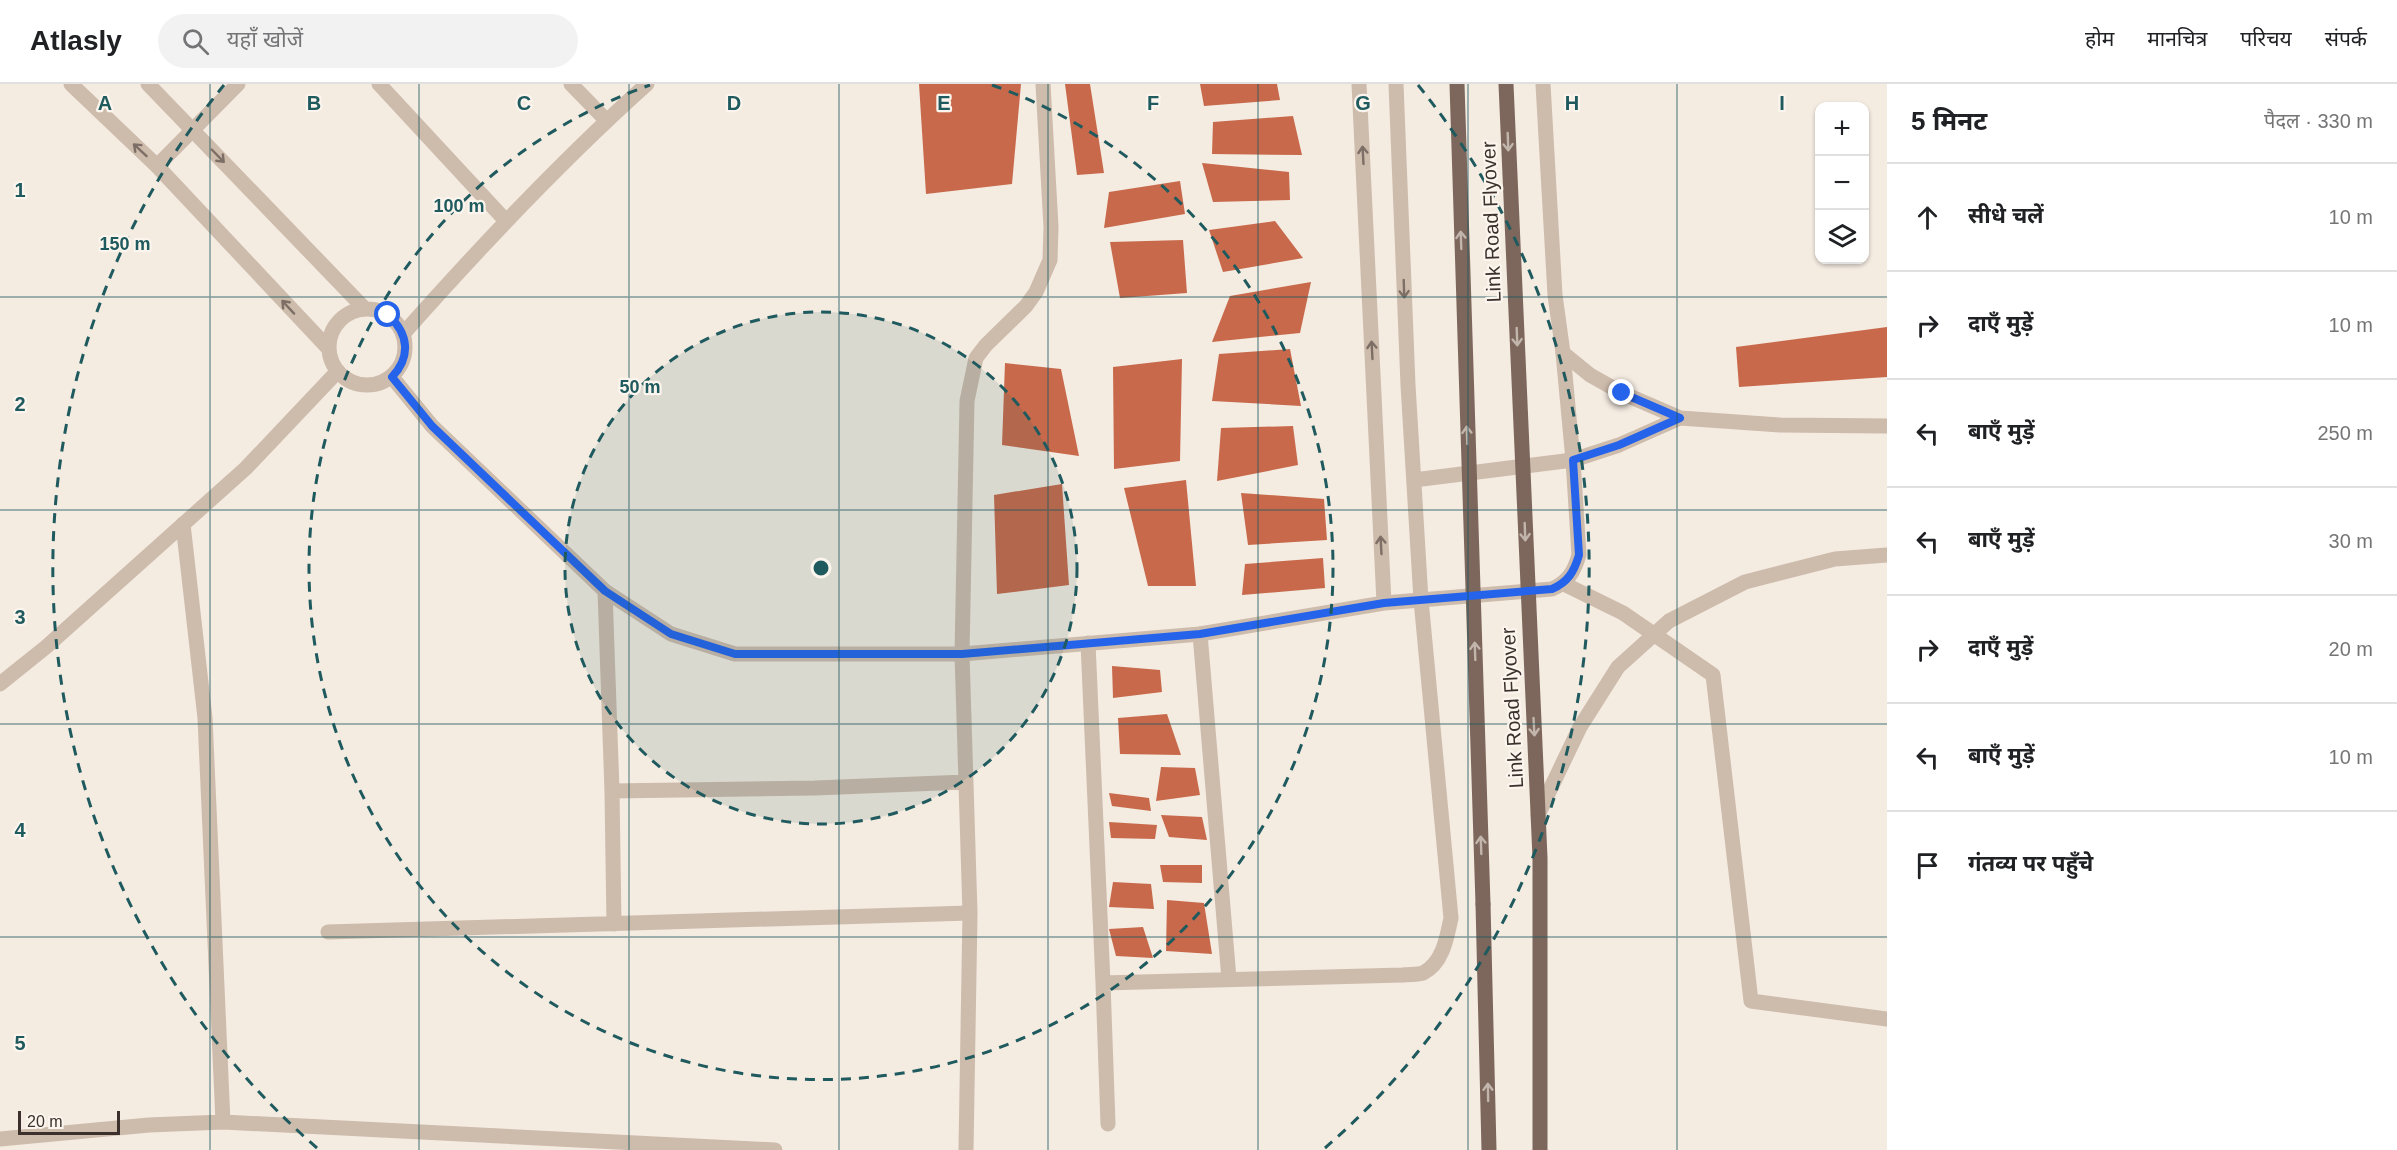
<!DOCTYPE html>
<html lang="hi">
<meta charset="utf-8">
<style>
:root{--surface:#fff;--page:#f2f2f2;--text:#202124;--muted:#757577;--line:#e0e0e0}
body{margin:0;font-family:Arial,"Noto Sans Devanagari",sans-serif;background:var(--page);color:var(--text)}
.controls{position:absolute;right:18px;top:18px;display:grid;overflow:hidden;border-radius:12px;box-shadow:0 2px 4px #0004}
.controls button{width:54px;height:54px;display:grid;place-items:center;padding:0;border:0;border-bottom:2px solid var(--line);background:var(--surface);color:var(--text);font:30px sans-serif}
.scale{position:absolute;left:18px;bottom:15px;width:102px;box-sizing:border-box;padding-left:6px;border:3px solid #3b302b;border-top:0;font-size:16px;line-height:21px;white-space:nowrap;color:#3b302b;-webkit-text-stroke:4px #fbf5ee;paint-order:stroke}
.stop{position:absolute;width:18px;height:18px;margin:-14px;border:4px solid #2563eb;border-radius:50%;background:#fff}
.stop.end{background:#2563eb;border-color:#fff;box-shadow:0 2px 6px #0008}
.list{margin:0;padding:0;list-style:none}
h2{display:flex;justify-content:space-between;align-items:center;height:78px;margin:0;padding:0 24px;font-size:26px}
h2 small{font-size:20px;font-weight:400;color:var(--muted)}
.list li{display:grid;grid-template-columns:39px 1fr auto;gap:18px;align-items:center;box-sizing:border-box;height:108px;padding:0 24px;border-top:2px solid var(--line)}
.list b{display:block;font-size:22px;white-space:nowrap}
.list em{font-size:20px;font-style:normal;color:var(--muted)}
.icon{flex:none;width:33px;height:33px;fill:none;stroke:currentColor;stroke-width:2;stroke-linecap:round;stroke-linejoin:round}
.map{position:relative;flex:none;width:1887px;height:1066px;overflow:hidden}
header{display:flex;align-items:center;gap:36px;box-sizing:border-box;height:84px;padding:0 30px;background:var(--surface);border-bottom:2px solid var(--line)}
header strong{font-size:28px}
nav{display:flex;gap:33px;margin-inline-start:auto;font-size:21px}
.search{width:420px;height:54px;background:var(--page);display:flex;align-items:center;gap:15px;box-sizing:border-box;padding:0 21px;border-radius:33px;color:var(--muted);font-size:22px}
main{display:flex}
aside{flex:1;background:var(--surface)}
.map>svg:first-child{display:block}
.building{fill:#c8694b}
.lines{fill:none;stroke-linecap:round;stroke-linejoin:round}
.service{stroke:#cdbbac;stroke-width:15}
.minor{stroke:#cdbbac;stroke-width:15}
.tertiary{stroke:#cdbbac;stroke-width:15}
.primary{stroke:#7d675c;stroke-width:15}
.service-bridge{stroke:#cdbbac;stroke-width:15}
.primary-bridge{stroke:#7d675c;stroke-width:15}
.oneway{stroke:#c2b5ac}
.oneway2{stroke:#7d6f65}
.route{stroke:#2563eb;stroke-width:8}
.grid{fill:none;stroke:#1f5a5e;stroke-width:1.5;stroke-opacity:0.55}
.ring{fill:none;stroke:#1f5a5e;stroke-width:3;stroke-dasharray:10 8}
.labels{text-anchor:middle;stroke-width:4.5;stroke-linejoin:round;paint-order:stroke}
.street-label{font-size:20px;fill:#3b302b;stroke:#fbf5ee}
.grid-label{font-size:20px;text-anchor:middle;font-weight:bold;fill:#1f5a5e;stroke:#fbf5ee;stroke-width:4.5;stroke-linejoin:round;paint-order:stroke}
.centre{fill:#1f5a5e;stroke:#fbf5ee;stroke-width:3}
.ring-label{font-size:18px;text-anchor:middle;font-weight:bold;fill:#1f5a5e;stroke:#fbf5ee;stroke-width:4.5;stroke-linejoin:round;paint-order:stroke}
</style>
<header>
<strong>Atlasly</strong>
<div class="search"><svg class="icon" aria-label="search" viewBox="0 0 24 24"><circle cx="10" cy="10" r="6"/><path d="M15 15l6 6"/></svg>यहाँ खोजें</div>
<nav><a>होम</a><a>मानचित्र</a><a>परिचय</a><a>संपर्क</a></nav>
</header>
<main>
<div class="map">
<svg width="1887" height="1066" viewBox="0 0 1887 1066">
<rect width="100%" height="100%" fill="#f4ebe1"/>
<!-- building -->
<path class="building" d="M919 0H1021L1012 100 926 110Z
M1065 0H1090L1104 89 1077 91Z
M1200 0H1277L1280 16 1204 22Z
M1293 32 1302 71 1212 70 1213 38Z
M1202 79 1289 88 1290 116 1213 118Z
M1180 97 1185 130 1104 144 1109 108Z
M1275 137 1303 174 1223 188 1209 146Z
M1183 156 1187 209 1120 214 1110 158Z
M1311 198 1300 249 1212 258 1230 212Z
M1887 243V293L1739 303 1736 263Z
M1290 265 1301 322 1212 317 1219 270Z
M1182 275 1180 377 1114 385 1113 283Z
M1005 279 1061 285 1079 372 1002 361Z
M1293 342 1298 381 1217 397 1221 344Z
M1186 396 1196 502H1148L1124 404Z
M1062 400 1069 501 997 510 994 411Z
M1241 409 1324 415 1327 456 1248 461Z
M1323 474 1325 504 1242 511 1245 480Z
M1112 582 1160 586 1162 608 1113 614Z
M1167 630 1181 671 1120 670 1118 634Z
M1161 683 1195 684 1200 711 1156 717Z
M1109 709 1149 714 1151 727 1112 722Z
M1161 731 1202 733 1207 756 1169 753Z
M1109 738 1157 741 1155 755 1111 754Z
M1160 781H1202V799L1163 798Z
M1113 798 1151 800 1154 825 1109 823Z
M1167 816 1204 819 1212 870 1166 867Z
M1143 843 1153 874 1116 872 1109 845Z"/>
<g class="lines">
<!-- service -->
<path class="service" d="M1396 0 1408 301 1421 516
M1563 269 1590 291 1622 309 1680 334 1780 341 1887 342
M1414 396 1573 376 1619 361 1680 334"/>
<!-- minor -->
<path class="minor" d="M379 0 505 136
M571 0 606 36
M157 82 238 0
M403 250C481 162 560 78 647 0
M183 440 205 634 223 1038
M1564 500 1623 529 1713 591 1751 917 1887 935
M605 507 612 707 614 840
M1200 550 1229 895
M1088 559 1103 899
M0 600 46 563 246 384 337 288
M612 707 815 704 966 698
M328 848 970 829
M1108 1040 1103 899 1403 891C1409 890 1418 891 1423 889 1443 879 1447 853 1451 834L1421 516
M0 1055 149 1041 223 1038 775 1066
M966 1066 970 829 962 570 967 317 976 274 986 261 1026 222 1036 208 1050 176 1051 143 1043 0"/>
<!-- tertiary -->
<path class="tertiary" d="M71 0 157 82 329 265
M148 0 365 225
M1359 0 1384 519
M329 263a38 38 0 1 1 76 0a38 38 0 1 1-76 0Z
M392 293 432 342 605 507 671 550 735 570H962L1200 550 1384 519 1552 505C1568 498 1574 488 1579 471L1573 376 1563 269 1555 211 1543 0"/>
<!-- primary -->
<path class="primary" d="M1483 820 1489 1066"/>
<!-- service-bridge -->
<path class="service-bridge" d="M1538 731 1580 643 1618 583 1669 537 1745 498 1835 475 1887 471"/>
<!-- primary-bridge -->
<path class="primary-bridge" d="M1457 0 1483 820
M1506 0 1540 774V1066"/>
</g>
<!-- one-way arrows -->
<defs><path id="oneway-shaft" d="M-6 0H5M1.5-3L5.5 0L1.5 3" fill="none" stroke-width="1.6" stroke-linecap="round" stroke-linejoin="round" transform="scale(1.5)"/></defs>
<g class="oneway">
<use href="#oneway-shaft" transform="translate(1508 58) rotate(88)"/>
<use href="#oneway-shaft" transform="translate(1461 156) rotate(-92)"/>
<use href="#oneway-shaft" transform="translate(1517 253) rotate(88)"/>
<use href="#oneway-shaft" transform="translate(1467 351) rotate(-92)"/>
<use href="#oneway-shaft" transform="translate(1525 448) rotate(88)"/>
<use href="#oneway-shaft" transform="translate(1475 567) rotate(-92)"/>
<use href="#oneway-shaft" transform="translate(1534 643) rotate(87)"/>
<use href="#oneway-shaft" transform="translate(1481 761) rotate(-92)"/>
<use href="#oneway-shaft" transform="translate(1488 1008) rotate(-91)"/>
</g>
<g class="oneway2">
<use href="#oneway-shaft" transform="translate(140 66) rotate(-137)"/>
<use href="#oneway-shaft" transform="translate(1363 71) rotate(-93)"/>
<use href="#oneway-shaft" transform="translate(218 72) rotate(46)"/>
<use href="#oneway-shaft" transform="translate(1404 205) rotate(88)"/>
<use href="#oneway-shaft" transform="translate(288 223) rotate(-133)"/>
<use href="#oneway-shaft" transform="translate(1372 266) rotate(-93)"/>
<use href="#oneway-shaft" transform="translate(1381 461) rotate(-93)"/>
</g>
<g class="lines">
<!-- route -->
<path class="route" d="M388 231C409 250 411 273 392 293L432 342 605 507 671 550 735 570H962L1200 550 1384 519 1552 505C1568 498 1574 488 1579 471L1573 376 1619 361 1680 334 1622 309"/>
</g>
<!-- grid -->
<path class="grid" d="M210 0V1066M419 0V1066M629 0V1066M839 0V1066M1048 0V1066M1258 0V1066M1468 0V1066M1677 0V1066M0 213H1887M0 426H1887M0 640H1887M0 853H1887"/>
<!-- distance rings -->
<circle cx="821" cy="484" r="256" fill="#1f5a5e" fill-opacity=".12"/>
<g class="ring">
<circle cx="821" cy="484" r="256"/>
<path d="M992 1A512 512 0 1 1 650 1"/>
<path d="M317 1064A768 768 0 0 1 224 1M1418 1A768 768 0 0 1 1325 1064"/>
</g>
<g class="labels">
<!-- street labels -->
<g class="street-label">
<text transform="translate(1491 138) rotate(-92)" y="7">Link Road Flyover</text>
<text transform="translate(1512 624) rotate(-93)" y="7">Link Road Flyover</text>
</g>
</g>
<g class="grid-label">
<text x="105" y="26">A</text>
<text x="314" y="26">B</text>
<text x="524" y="26">C</text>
<text x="734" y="26">D</text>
<text x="944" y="26">E</text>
<text x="1153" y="26">F</text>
<text x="1363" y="26">G</text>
<text x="1572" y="26">H</text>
<text x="1782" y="26">I</text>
<text x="20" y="113">1</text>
<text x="20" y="327">2</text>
<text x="20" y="540">3</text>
<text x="20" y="753">4</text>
<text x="20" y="966">5</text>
</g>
<circle cx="821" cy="484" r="9" class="centre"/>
<g class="ring-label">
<text x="459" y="128">100 m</text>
<text x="125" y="166">150 m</text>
<text x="640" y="309">50 m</text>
</g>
</svg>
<div class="controls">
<button>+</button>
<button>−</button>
<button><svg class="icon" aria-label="layers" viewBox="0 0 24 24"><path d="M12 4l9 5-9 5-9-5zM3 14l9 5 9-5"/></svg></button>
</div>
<div class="scale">20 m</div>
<div class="stop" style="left:388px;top:231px"></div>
<div class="stop end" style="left:1622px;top:309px"></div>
</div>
<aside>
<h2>5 मिनट<small>पैदल · 330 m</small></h2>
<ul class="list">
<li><svg class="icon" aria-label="ahead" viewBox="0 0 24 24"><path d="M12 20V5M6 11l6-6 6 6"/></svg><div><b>सीधे चलें</b></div><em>10 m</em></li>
<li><svg class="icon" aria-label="right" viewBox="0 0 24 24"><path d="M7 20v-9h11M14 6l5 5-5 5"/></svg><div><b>दाएँ मुड़ें</b></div><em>10 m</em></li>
<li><svg class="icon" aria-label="left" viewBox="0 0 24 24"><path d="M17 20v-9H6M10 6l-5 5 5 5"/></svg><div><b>बाएँ मुड़ें</b></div><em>250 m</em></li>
<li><svg class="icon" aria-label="left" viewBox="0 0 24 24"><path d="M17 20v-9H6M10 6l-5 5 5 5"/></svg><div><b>बाएँ मुड़ें</b></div><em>30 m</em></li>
<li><svg class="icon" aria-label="right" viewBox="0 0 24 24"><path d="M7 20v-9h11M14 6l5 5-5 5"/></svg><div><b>दाएँ मुड़ें</b></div><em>20 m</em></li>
<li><svg class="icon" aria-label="left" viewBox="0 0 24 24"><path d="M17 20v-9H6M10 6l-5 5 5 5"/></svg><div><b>बाएँ मुड़ें</b></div><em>10 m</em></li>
<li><svg class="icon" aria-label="arrive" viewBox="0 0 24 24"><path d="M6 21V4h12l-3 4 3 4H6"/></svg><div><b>गंतव्य पर पहुँचे</b></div></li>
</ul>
</aside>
</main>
